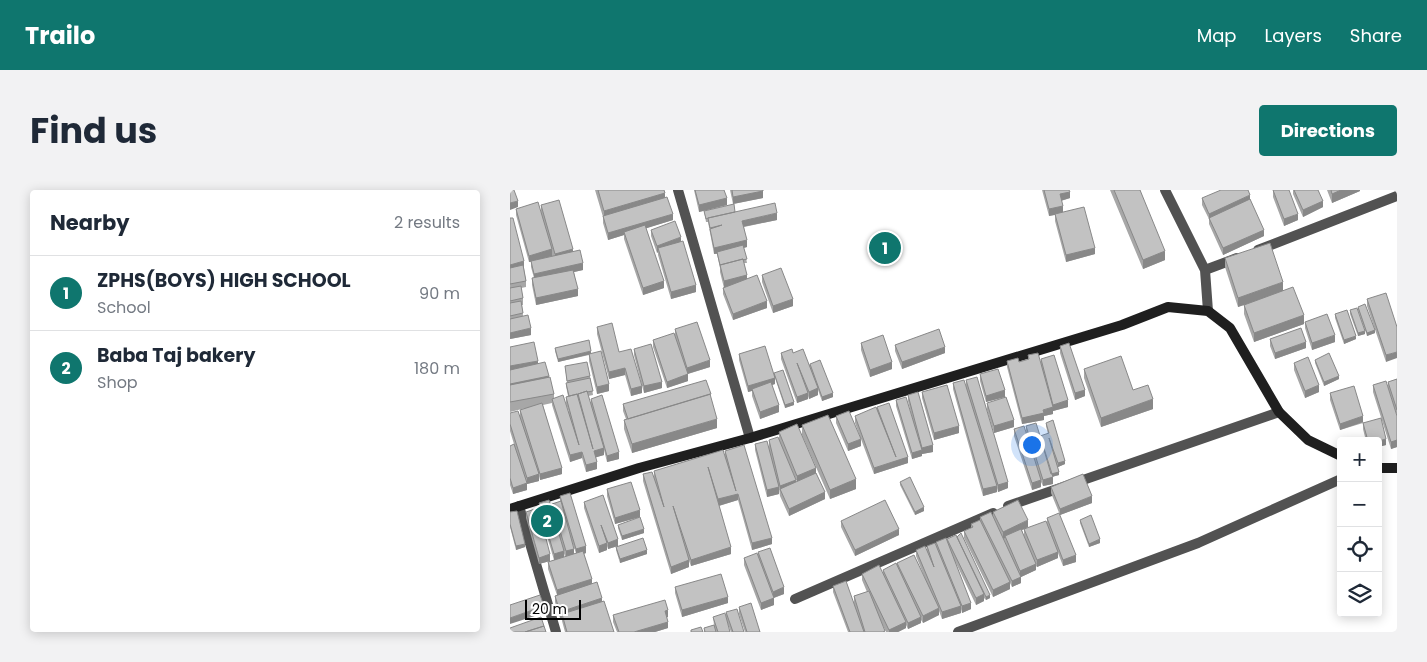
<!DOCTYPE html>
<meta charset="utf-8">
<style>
:root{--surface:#fff;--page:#f2f2f3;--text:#1f2937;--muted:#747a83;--line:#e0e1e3;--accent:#0f766e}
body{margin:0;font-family:Poppins,sans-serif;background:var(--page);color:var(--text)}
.controls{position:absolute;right:15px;bottom:15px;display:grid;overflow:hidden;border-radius:5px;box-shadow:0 2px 12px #0003}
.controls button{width:45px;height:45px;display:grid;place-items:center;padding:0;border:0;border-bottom:1px solid var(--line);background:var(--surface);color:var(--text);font:25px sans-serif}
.scale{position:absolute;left:15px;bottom:12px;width:56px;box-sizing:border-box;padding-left:5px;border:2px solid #000;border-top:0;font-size:14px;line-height:18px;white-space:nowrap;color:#000;-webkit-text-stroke:4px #fff;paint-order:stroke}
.you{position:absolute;left:521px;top:254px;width:18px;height:18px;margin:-12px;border:4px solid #fff;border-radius:50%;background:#1a73e8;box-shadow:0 0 0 8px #1a73e833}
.badge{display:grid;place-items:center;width:32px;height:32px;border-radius:50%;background:var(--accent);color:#fff;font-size:16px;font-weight:700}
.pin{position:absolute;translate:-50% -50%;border:2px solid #fff;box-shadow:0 1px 5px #0006}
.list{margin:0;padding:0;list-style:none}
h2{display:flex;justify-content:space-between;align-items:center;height:65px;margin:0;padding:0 20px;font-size:21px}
h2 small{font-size:16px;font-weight:400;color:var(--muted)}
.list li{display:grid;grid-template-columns:32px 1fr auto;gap:15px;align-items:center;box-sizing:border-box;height:75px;padding:0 20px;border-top:1px solid var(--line)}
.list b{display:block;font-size:19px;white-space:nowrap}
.list p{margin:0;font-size:16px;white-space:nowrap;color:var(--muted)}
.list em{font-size:16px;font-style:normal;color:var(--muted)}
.icon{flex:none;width:28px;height:28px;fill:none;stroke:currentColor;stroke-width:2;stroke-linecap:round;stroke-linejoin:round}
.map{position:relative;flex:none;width:887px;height:442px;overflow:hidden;border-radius:5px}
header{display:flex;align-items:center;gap:30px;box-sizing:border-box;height:70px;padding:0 25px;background:var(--accent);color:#fff}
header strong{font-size:24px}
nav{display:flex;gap:28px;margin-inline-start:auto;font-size:18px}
.intro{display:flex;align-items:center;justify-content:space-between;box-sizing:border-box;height:120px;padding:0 30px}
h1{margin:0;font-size:35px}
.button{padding:12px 22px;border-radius:5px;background:var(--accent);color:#fff;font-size:18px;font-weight:700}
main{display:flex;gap:30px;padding:0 30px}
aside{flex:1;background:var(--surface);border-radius:5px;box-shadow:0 2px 12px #0003}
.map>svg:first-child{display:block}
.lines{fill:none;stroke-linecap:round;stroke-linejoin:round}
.minor{stroke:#525252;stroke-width:10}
.secondary{stroke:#1f1f1f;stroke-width:10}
.wall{fill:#a7a7a7;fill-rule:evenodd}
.shaded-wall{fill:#888}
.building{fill:#c2c2c2;stroke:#888}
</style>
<header>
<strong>Trailo</strong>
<nav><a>Map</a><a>Layers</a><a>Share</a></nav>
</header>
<div class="intro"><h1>Find us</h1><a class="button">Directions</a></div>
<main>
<aside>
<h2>Nearby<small>2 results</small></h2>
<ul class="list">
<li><span class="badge">1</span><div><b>ZPHS(BOYS) HIGH SCHOOL</b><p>School</p></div><em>90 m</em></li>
<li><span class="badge">2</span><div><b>Baba Taj bakery</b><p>Shop</p></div><em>180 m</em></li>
</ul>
</aside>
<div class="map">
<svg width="887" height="442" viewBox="0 0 887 442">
<rect width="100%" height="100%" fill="#fff"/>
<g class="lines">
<!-- minor -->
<path class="minor" d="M168 0 240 248
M655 0 695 80 698 121
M748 60 887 6
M695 80 727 68
M9 316 46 442
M498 316 769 222
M285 409 483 323
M448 442 688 353 831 289"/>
<!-- secondary -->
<path class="secondary" d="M868 278H887
M0 319 129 278 240 248 612 135 658 117 698 121 720 138 769 222 798 250 831 266"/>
</g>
<!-- wall -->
<path class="wall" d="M85 0H154L155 8 163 30 136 38 154 98 133 105 114 49V45L98 50 93 33V27Z
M184 0H214L217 15 189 22Z
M220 0H253V8L223 14Z
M532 0H559L560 8 551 11 553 22 585 64 556 72 545 31V25L539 26Z
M600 0H630L655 70 633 79Z
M763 0 788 30 774 36 763 7Z
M783 0H808L813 17 793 27 783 4Z
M817 0H850V1L822 13Z
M692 8 740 9 754 46 713 65 699 34V29L692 15Z
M31 15 63 61 73 80 64 82 68 106 26 115 22 95V88H24L21 77V72H19L6 25V19L31 22Z
M194 21 225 22 267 30 234 37 237 57 234 58 237 73H234L237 89 257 118 223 130 213 104V98H214L210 82V78L207 64H204L198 32H196Z
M0 28 14 78 16 91V97L11 98 13 108V115H12L13 126 21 145 0 149Z
M141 40 171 52 186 102 161 109 148 65V62L147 63 141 46Z
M715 68 773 100 794 134 744 152 734 124V115L728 117 715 77Z
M252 85 283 116 263 123 252 92Z
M857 109 887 137 876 172 857 116Z
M848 117 865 143 857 146 848 120Z
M840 120 855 144 848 146 840 124Z
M825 124 846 149 834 154 825 128Z
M795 132 825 152 802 160 795 138Z
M87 137 132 203 121 206 115 185 99 189 87 144Z
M165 139 200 177 178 184V191L157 198 143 157V150L165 145Z
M760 149 796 158 765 169 760 156Z
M351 153 382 179 360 187 351 160Z
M385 155 435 163 392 179 385 161Z
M550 156 575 206 565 210 550 163Z
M0 157 28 174 39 187 44 204V208L59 222 56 214V207L58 206 56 196V193H57L55 176 80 186 83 205 78 206 81 215V209L109 269 97 272 94 260V265L86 267 87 279 76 282 72 268 60 272 42 215V213L33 215 52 284 30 290 29 286V291L17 294V300L3 304 0 295V256L4 254 0 241V223L10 226V220L16 218 0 222Z
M45 158 81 164 99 201 87 204 79 171V165L48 172 45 161Z
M124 159 152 198 134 203 124 165Z
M271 163H283L300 175 323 207 312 211 308 200V205L299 209 298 206V209L287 213 271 169Z
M229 164 264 187V183L284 215 275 218 265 188V194L262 195 269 222 250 229 242 206V201L238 202 229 170Z
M518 165 531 175V169L558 217 543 221V219V224L534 226V230L512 234 497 177V171L509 172 518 170Z
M805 170 829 189 814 196 805 173Z
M784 173 809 202 795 208 784 180Z
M574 179 623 200 643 219 591 237 574 188Z
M470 184 495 207 476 212 470 191Z
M887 189V226L878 198V192Z
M456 190 498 298 488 302 487 298V302L473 306 443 199V193L456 197Z
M863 195 887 226V257L881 259 863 202Z
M412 202 449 243 424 250 412 208Z
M820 203 853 232 876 255 868 257V251H856L853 239V233L830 240 820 210Z
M398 205 423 262 412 264V262V266L402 269 386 216V210L404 235 398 211Z
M477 213 504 237 484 243 477 220Z
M113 214 207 238 122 263 114 239V230L116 229 113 221Z
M367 217 398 273 364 284 345 233V226L367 220Z
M326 226 351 256 338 261 326 233Z
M536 233 555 274 548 277 549 285 542 287 543 294 533 296 531 292V297L522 300 504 246V239L516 243V236L530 247 538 244 536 236Z
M292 235 346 299 320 309 292 245Z
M269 242 306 283 315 309 279 326 270 306 269 298V304L257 307 245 260V254L259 257V250L269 249ZM273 260 287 292H286Z
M215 261 262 354 242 360 228 310 209 316 221 364 181 376 179 371V377L161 384 133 291V284L144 286V281L215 266Z
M390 292 414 321 405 325 390 295Z
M541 297 582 313 550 325 541 303Z
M97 299 130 327 105 334 97 306Z
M50 306 76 363 74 364 82 393 92 412 104 442H55L52 431V428H50L45 412V406L47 405 38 379V372L44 370 29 319V313L54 367H55L42 320V314L50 312ZM62 352 66 363 64 364Z
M74 312 108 356 98 359 97 356V360L89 363 74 318Z
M0 322 15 357 6 360 0 337Z
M16 322 40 371 29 374 16 328Z
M483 322 518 337 512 340 514 346V339L537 332V328L566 372 553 376 548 363V368L527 377 526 376V380L511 387V393L502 397 500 393V399L483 407 454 348V341L461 338V334L470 330V327H483Z
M570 330 590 353 579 357 570 333Z
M331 331 389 345 345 366 331 337Z
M108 335 134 343 112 350 108 338Z
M437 349 480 408 476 410 474 408V411L466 415 445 371 461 419 452 423 451 419V423L432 429 429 421V425L413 433 411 430V433L398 439 396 435V438L388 442H376L369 427 375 442H338L323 402V396L344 412V406L357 402 352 390V384L373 383V380L387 375V373L418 396 406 366V360H417V356L426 355V352H437Z
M106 357 137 364 110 373 106 360Z
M248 362 274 404 264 408V415L251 420 234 375V368L248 366Z
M165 397 218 413 172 427 165 403Z
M229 417 250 442H235L229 424Z
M216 422 234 442H221L216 429Z
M103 425 158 427H157L158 438 145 442H107L103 432Z
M203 427 220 442H194V438L204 435Z"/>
<!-- shaded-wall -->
<path class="shaded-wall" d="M831 0H850V1L822 13V4Z
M253 1V8L223 14V7Z
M560 2V8L550 11V4Z
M155 3V12L94 30V21Z
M740 5V12L699 30V24Z
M217 8V15L189 22V15Z
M8 11V17L0 20V13Z
M813 11V17L793 27V20Z
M553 16V23L539 26V19Z
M267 23V30L232 37V31Z
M163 24V30L115 45 114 42V45L98 50V43Z
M788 24V30L774 36V29Z
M754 40V46L713 65V58Z
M171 47V54L148 58V62L147 63V56Z
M237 50V57L204 64V58Z
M585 58V64L556 72V65Z
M42 59V66L19 72V66Z
M63 59V65L45 70V64Z
M655 61V70L633 79V70Z
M14 71V78L0 82V75Z
M73 73V80L24 91V84Z
M237 85V91L214 98V91Z
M154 91V98L133 105V98Z
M773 92V101L728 117V108Z
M186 95V102L161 109V102Z
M68 99V106L26 115V108Z
M283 109V116L263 123V116Z
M257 111V118L223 130V124Z
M794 125V134L744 152V143Z
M21 138V145L0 149V143Z
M865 140V143L857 146V143Z
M855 141V144L848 146V143Z
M825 145V152L802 160V153Z
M846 146V149L834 154V150Z
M796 152V158L765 169V163Z
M435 157V163L392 179V172Z
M81 161V164L48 172V169Z
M887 162V168L876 172V165Z
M200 170V177L177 184V178Z
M28 171V180L0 186V176Z
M382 172V179L360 187V180Z
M115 178V185L99 189V182Z
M178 184V191L157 198V192Z
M39 186V195L0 204V194Z
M829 186V189L814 196V192Z
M265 188V194L238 202V196Z
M152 192V198L134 203V196Z
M99 194V201L87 204V197Z
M809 195V202L795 208V201Z
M132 196V203L121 206V199Z
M308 198V205L299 209V202Z
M495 200V207L476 212V206Z
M575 200V206L565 210V203Z
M298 203V209L287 213V207Z
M323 203V207L312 211V207Z
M643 209V219L591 237V228Z
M558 210V217L543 221V215Z
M284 212V215L275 218V215Z
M269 215V222L250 229V222Z
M543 217V224L534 226V230L512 234V228Z
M853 226V232L830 240V234Z
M207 229V238L122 263V254Z
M504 230V237L484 243V236Z
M449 236V243L424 250V243Z
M351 249V256L338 261V254Z
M876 249V255L868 257V251Z
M887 250V257L881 259V252Z
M423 255V262L412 264V258Z
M94 258V265L84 268V261Z
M412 260V266L402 269V263Z
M72 262V268L60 272V265Z
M109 262V269L97 272V266Z
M398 267V273L364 284V278Z
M555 271V274L548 277V273Z
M87 272V279L76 282V275Z
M52 278V284L30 290V284Z
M306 278V284L287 293V286Z
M549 282V285L541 287V284Z
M29 284V291L17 294V300L3 304V298L17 293V288Z
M543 287V294L533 296V290Z
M346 289V299L320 309V300Z
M286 290V296L270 300V296Z
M531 290V297L522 300V293Z
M498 292V298L488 302V295Z
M487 296V302L473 306V299Z
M269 297V304L257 307V300Z
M315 302V309L279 326V319Z
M228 304V310L208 316V309Z
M582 306V313L550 325V319Z
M414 317V321L405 325V322Z
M130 320V327L105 334V328Z
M518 330V337L496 348 495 346V348L493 349V342Z
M134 339V343L112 350V346Z
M389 339V345L345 366V360Z
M262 348V354L242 360V353Z
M108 349V356L98 359V353Z
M590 349V353L579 357V354Z
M97 353V360L89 363V356Z
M15 354V357L6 360V356Z
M76 356V363L66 366V359Z
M221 357V364L181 376V370Z
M64 359V365L56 368V361Z
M137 360V364L110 373V369Z
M54 361V368L44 371V364Z
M548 362V368L527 377V370Z
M40 364V371L29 374V368Z
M566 365V372L553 376V370Z
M179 370V377L161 384V377Z
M526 374V380L511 387V393L502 397V391L510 387V381Z
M82 389V395L47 406V400Z
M500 392V399L483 407V400Z
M274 397V404L263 408V402Z
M474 404V411L466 415V408Z
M480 405V408L476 410V407Z
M218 407V413L172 427V420Z
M92 408V415L52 424V428H50V422Z
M264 408V415L251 420V413Z
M461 413V419L452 423V416Z
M34 416V423L0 434V428Z
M451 416V423L432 429V422Z
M429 418V425L413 433V426Z
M158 420V427L155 428V421Z
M411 427V433L398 439V433Z
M158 432V438L145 442H124Z
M396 432V438L388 442H379V440Z"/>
<!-- building -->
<path class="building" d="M0 0H4L8 11 0 13Z
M88 0H154L155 3 94 21Z
M185 0H214L217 8 189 15Z
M222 0H253V1L223 7Z
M534 0H559L560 2 550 4 553 16 539 19Z
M604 0H630L655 61 633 70Z
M711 0H738L740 5 699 24 692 8Z
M763 0H779L788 24 774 29Z
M784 0H808L813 11 793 20Z
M821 0H831L822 4Z
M157 7 163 24 98 43 93 26Z
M740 9 754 40 713 58 699 28Z
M49 10 63 59 45 64 31 15Z
M28 12 42 59 19 66 6 19Z
M265 13 267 23 232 31 237 50 204 58 200 39 212 35 200 38 198 28Z
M224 14 225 22 198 28 196 29 194 21Z
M574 17 585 58 556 65 545 24Z
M0 28H3L14 71 0 75Z
M165 31 171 47 147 56 141 40Z
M135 35 154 91 133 98 114 42Z
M173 51 186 95 161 102 148 58Z
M760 53 773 92 728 108 715 68Z
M233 55 237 69 233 70V69L210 75 207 62Z
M70 60 73 73 24 84 21 71Z
M233 69 237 85 214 91 210 75Z
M13 75 16 91 0 94V78Z
M271 78 283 109 263 116 252 85Z
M63 80 68 99 26 108 22 88Z
M247 85 257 111 223 124 213 98Z
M11 96 13 108 0 111V98Z
M783 97 794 125 744 143 734 115Z
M876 103 887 137V162L876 165 857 109Z
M11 111 13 123 0 126V113Z
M855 114 865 140 857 143 848 117Z
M847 118 855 141 848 143 840 120Z
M837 120 846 146 834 150 825 124Z
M817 124 825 145 802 153 795 132Z
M18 125 21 138 0 143V129Z
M187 132 200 170 177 178 165 139Z
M102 133 109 162 121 159 132 196 121 199 115 178 99 182 87 137Z
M791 138 796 152 765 163 760 149Z
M429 139 435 157 392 172 385 155Z
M164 143 178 184 157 192 143 150Z
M373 145 382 172 360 180 351 153Z
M79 150 81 161 48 169 45 158Z
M24 152 28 171 0 176V157Z
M559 153 575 200 565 203 550 156Z
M141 154 152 192 134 196 124 159Z
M255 156 265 188 238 196 229 164Z
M282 159 283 163 293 159 308 198 299 202 287 173 298 203 287 207 271 163Z
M91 161 99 194 87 197 79 164Z
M528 163 543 217 533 220 534 223 512 228 497 171 508 168 509 172 519 169 518 165Z
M819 163 829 186 814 192 805 170Z
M544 165 558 210 543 215 531 169Z
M611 166 623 200 638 195 643 209 591 228 574 179Z
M798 167 809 195 795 201 784 173Z
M310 170 323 203 312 207 300 174Z
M35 172 39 186 0 194V180Z
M77 172 80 186 57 191 55 176Z
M488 179 495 200 476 206 470 184Z
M273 180 284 212 275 215 264 183Z
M40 187 44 204 0 212V195Z
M467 187 498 292 488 295 456 190Z
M80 188 83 201 77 202V201L68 204 59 206 56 193Z
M887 189V220L878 192Z
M196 190 201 204 118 229 113 214Z
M454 190 487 296 473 299 443 193Z
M876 191 887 226V250L881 252 863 195Z
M261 192 269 215 250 222 242 199Z
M437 195 449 236 424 243 412 202Z
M844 196 853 226 830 234 820 203Z
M77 201 94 258 84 261 87 272 76 275 72 262 60 265 42 209 53 205 69 255 56 207 67 204 83 259 68 204Z
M408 202 423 255 412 258 398 205Z
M200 204 207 229 122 254 114 230Z
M92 205 109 262 97 266 81 209Z
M396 207 412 260 402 263 386 210Z
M496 207 504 230 484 236 477 213Z
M32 213 52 278 30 284 10 220Z
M379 213 398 267 364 278 345 226 366 217 386 267 367 217Z
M8 221 29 284 17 288 0 234V223Z
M339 221 351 249 338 254 326 226Z
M318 225 346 289 320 300 292 235Z
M871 228 876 249 868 251H858L853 233Z
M543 230 555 271 548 273 539 248 549 282 541 284 530 246 539 243 536 233Z
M526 233 543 287 533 290 516 236Z
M287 234 306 278 287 286 269 242Z
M514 236 531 290 522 293 504 239Z
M268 247 286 290 270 296 259 250Z
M257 251 269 297 257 300 245 254Z
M4 254 17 293 3 298 0 288V256Z
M234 255 262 348 242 353 228 304 208 309 198 277 221 357 181 370 163 316 179 370 161 377 133 284 142 282 154 317 144 281 213 260 226 301 215 261Z
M306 283 315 302 279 319 270 299Z
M573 284 582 306 550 319 541 297Z
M400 287 414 317 405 322 390 292Z
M121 292 130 320 105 328 97 299Z
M60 303 76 356 66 359 50 306Z
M93 305 108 349 98 353 91 335 97 353 89 356 74 312Z
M39 310 54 361 44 364 29 313Z
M375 310 389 339 345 360 331 331Z
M508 310 518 330 493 342 483 322Z
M51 311 64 359 56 361 42 314Z
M28 318 40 364 29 368 16 322Z
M7 321 15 354 6 356 0 334V322Z
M481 322 511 387 502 391 470 327Z
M549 323 566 365 553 370 537 328Z
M581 325 590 349 579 354 570 330Z
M130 327 134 339 112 346 108 335Z
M470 330 500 392 483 400 454 341 463 337 461 334Z
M536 331 548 362 527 370 514 339Z
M511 339 526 374 510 381 495 346Z
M451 343 480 405 476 407 447 347Z
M446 345 474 404 466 408 437 349Z
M133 348 137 360 110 369 106 357Z
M436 348 461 413 452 416 426 352Z
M425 353 451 416 432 422 406 360 415 356 424 377 417 356Z
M260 358 274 397 263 402 248 362Z
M73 361 82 389 47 400 38 372Z
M247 363 264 408 251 413 234 368Z
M404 365 429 418 413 426 387 373Z
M386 373 411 427 398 433 373 380Z
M369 375 396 432 379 440 352 384Z
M211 384 218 407 172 420 165 397Z
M336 391 354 442H340L323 396Z
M87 392 92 408 50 422 45 406Z
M359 401 375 441 373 442H355L344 406Z
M30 405 34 416 0 428V415Z
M155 410 158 420 155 421 158 432 124 442H109L103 425Z
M94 411 104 442H57L52 424Z
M241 413 250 442H237L229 417Z
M227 419 234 442H223L216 422Z
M215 423 220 442H208L203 427Z
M31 427 34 436 15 442H0V438Z
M204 435 206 442H195L194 438Z
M34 436 36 442H15Z
M191 437 193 442H181V440Z"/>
</svg>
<div class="controls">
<button>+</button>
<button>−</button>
<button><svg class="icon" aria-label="locate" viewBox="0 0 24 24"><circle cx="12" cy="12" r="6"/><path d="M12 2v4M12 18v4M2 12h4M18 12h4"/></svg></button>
<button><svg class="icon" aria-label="layers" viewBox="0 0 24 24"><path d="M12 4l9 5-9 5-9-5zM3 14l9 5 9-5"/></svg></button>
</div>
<div class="scale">20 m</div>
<div class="you"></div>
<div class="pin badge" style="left:375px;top:58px">1</div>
<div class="pin badge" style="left:37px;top:331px">2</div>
</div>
</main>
